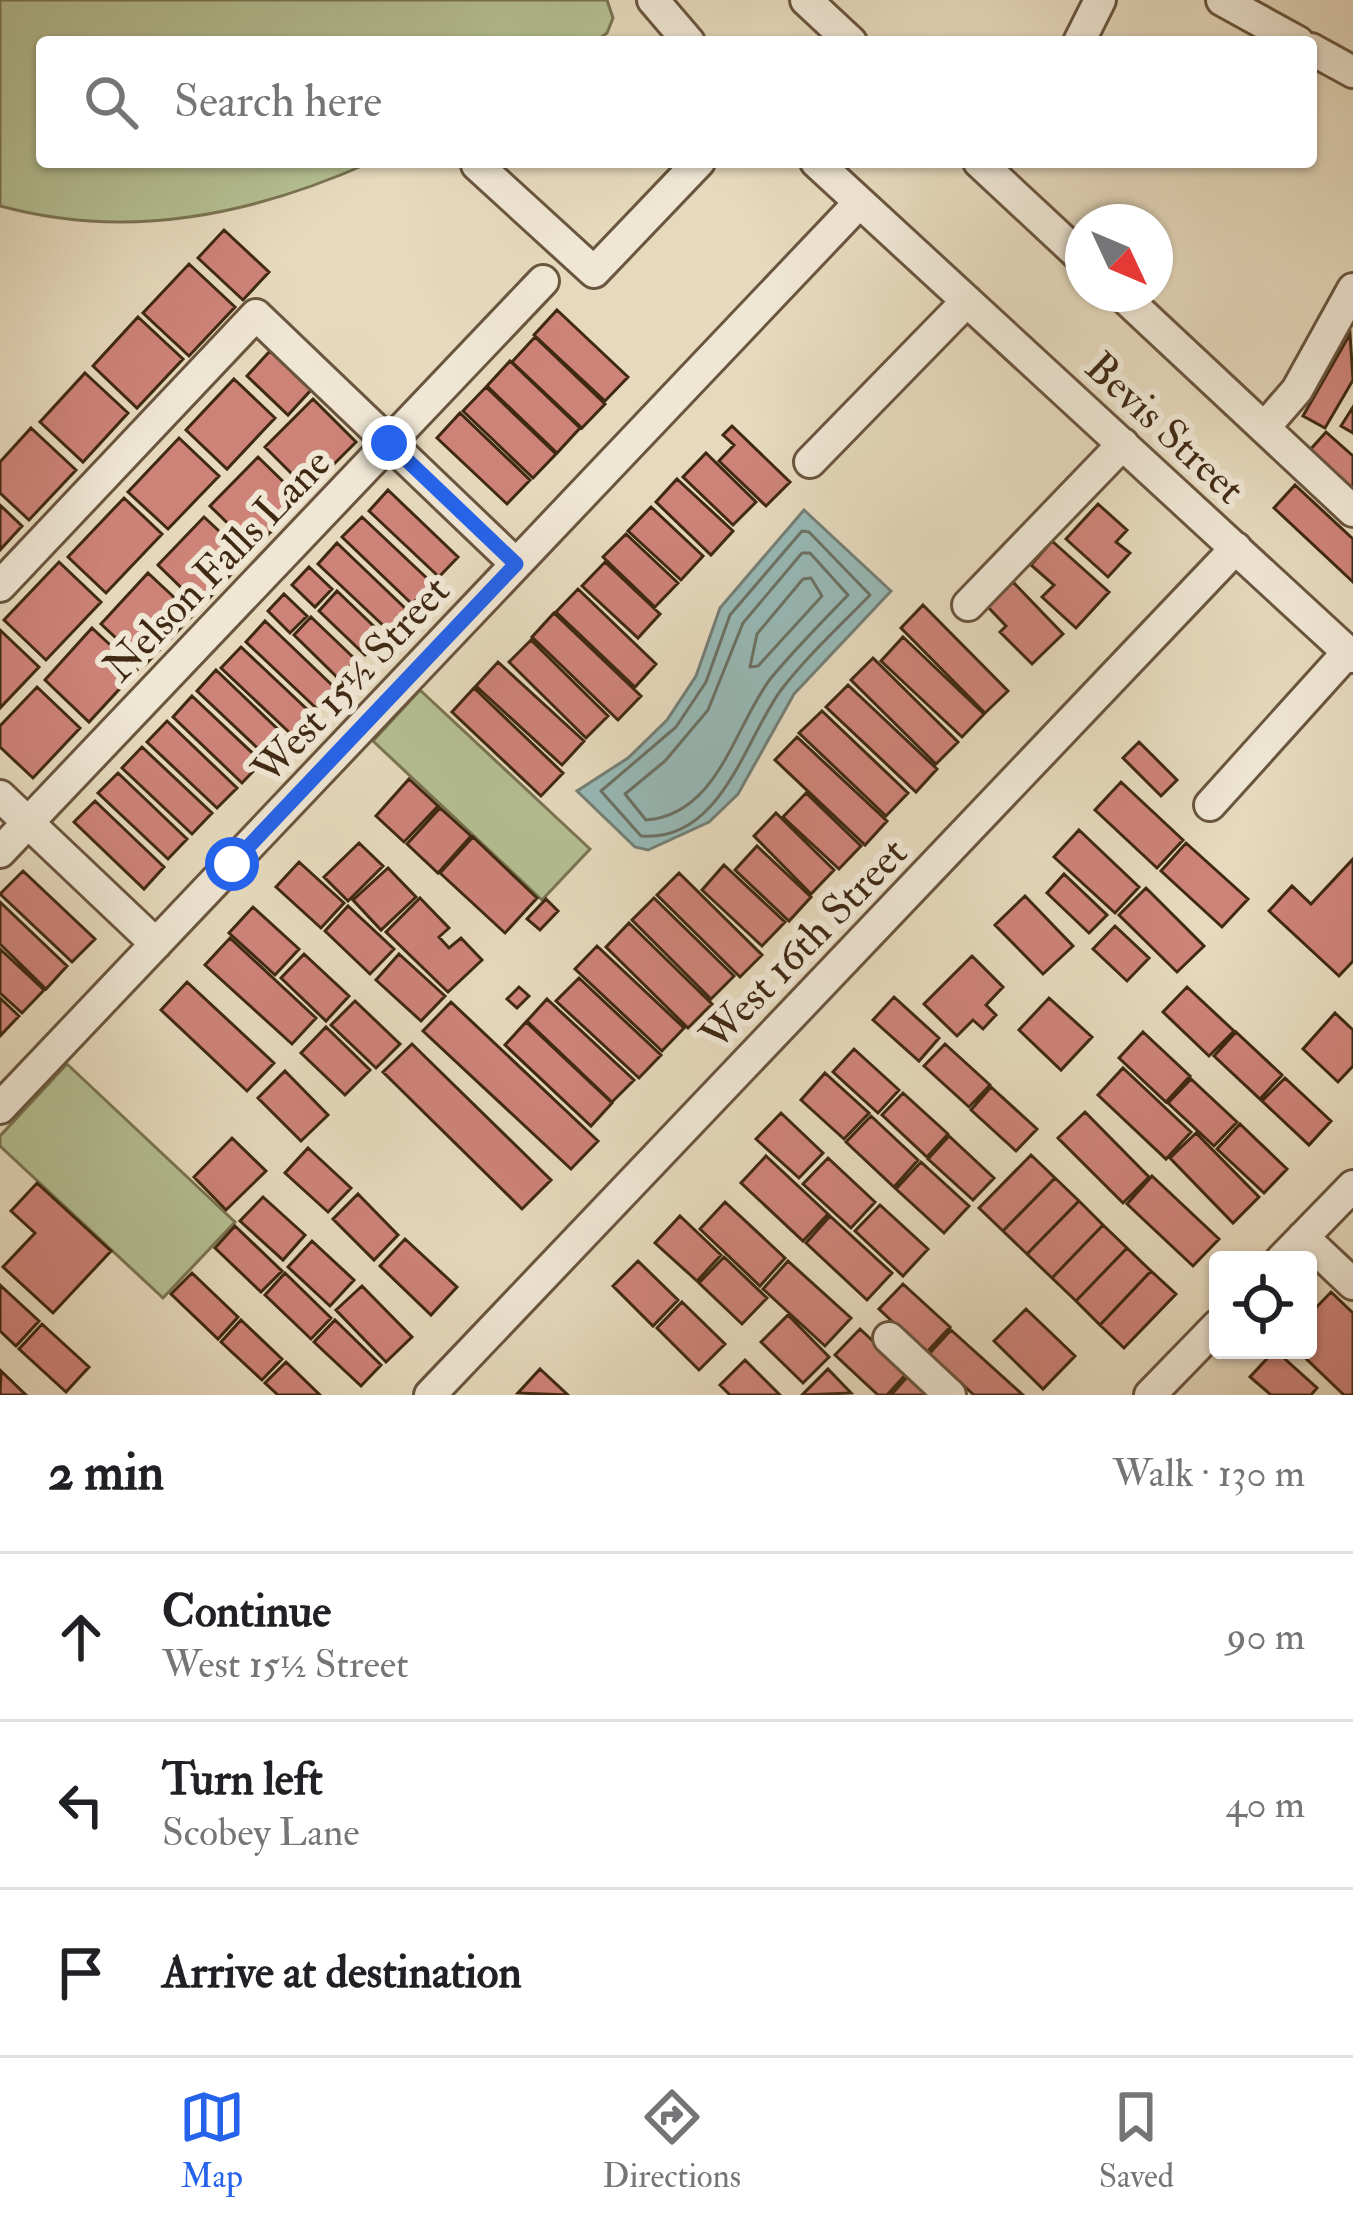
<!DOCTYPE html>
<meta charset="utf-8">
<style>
:root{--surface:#fff;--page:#f6f6f6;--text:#202124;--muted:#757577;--line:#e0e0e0;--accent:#2563eb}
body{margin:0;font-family:"IM FELL Double Pica",serif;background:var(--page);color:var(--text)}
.controls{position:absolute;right:36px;bottom:36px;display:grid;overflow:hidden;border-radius:12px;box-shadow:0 3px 9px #0004}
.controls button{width:108px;height:108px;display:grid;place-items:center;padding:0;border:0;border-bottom:3px solid var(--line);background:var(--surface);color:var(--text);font:60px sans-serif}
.compass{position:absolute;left:1065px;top:204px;width:108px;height:108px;border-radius:50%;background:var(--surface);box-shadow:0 3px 9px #0004;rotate:134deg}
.stop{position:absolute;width:36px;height:36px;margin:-27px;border:9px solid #2563eb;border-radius:50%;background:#fff}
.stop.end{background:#2563eb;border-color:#fff;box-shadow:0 3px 12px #0008}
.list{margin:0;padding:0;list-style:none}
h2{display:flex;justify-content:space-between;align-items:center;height:156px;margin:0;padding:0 48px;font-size:51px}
h2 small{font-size:39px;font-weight:400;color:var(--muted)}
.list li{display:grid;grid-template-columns:78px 1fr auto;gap:36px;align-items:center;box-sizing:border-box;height:168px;padding:0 48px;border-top:3px solid var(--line)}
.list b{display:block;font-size:45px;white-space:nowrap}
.list p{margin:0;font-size:39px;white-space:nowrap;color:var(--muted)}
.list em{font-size:39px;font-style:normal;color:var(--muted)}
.icon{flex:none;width:66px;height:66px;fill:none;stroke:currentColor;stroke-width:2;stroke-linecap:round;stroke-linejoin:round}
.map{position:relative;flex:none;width:1353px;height:1395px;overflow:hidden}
.search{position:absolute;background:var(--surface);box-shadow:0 3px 9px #0004;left:36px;right:36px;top:36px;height:132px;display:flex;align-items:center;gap:30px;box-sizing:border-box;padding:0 42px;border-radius:12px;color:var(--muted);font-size:45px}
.sheet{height:660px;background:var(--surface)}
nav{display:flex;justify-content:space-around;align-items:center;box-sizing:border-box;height:168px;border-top:3px solid var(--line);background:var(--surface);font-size:33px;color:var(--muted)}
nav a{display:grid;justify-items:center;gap:6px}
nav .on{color:var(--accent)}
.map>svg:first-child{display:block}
.green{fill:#b4bf92;stroke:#7a7452;stroke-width:3}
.water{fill:#97b9b6;stroke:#747f75;stroke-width:3}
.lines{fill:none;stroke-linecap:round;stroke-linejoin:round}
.shore{stroke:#6c7164;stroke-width:3}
.building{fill:#ce8379;stroke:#402913;stroke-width:3}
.minor-casing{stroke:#6a553e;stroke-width:36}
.minor{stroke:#efe6d4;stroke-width:30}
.route{stroke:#2563eb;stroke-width:15}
.labels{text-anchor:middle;stroke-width:12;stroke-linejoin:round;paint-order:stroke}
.street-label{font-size:42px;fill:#402913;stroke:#efe6d4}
</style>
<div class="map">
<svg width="1353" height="1395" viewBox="0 0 1353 1395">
<rect width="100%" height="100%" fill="#e6d9bd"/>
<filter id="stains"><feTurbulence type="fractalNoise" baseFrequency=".00167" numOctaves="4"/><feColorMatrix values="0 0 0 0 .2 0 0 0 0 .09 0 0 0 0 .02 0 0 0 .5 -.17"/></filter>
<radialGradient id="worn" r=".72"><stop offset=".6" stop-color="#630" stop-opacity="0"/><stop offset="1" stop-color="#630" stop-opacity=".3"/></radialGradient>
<!-- green -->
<path class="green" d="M0 0H607L613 18 607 33 595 42H42V162H371C253 215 128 241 0 206Z
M420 690 590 849 542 900 373 741Z
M67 1064 235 1222 163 1298 0 1146V1136Z"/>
<!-- water -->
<path class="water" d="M804 510 891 591 794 694 738 794 709 822 648 850 635 847 577 791 628 758 667 720 696 676 720 608Z"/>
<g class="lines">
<!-- shore -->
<path class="shore" d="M802 531 809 532 870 595C840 626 807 656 781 690 745 739 721 843 641 836L601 791 676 727 706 682 730 615Z
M802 553H810L848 595C822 622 795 649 771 678 734 726 719 814 646 820L625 794 665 761 708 710 743 623Z
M811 578 822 596 758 666 750 667 757 634 803 579Z"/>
</g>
<!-- building -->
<path class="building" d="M224 230 269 272 243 300 198 258Z
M189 264 235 307 189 356 143 313Z
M557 310 628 377 605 401 534 335Z
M138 317 183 359 137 408 93 366Z
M1350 334 1353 380 1325 428 1303 416Z
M535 337 605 404 582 428 512 362Z
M270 351 311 390 288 415 247 376Z
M510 361 580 428 557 453 487 386Z
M85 373 128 413 83 462 40 422Z
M234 379 275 418 227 469 186 430Z
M486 387 556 454 533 478 463 411Z
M313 399 356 442 308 490 265 447Z
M1353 407V433L1341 426Z
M460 413 530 480 507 504 437 438Z
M732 426 790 482 766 506 719 461 734 445 723 435Z
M31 428 76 470 29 520 0 493V462Z
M1326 432 1353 456V491L1309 451Z
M179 438 219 476 168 529 128 492Z
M706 453 756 502 733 525 683 477Z
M258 457 302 500 254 549 210 506Z
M677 479 733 531 711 555 656 502Z
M1295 485 1353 539V582L1274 508Z
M388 490 458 557 439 577 369 511Z
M124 498 162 534 106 593 68 557Z
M1098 504 1127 530 1116 542 1130 553 1108 577 1066 539Z
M0 505 22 526 0 550Z
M651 507 703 556 681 580 628 531Z
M204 517 247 557 201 607 158 565Z
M362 517 432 583 412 604 342 537Z
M626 534 678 583 655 607 603 557Z
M1052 541 1109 592 1076 628 1042 597 1054 585 1031 565Z
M337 543 407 610 388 630 318 564Z
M59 562 101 602 46 660 4 620Z
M605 562 660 614 638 638 582 586Z
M309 567 332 589 315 607 292 585Z
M148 573 193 615 145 665 101 624Z
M1013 582 1063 634 1032 664 1000 632 1006 626 988 607Z
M578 589 656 664 635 687 556 612Z
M337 591 384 636 365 655 319 611Z
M284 594 307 616 290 633 268 611Z
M923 605 1008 691 985 713 901 628Z
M554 613 641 696 618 720 532 637Z
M311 617 356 660 339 679 294 635Z
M265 621 335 688 316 708 246 642Z
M92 628 137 670 89 722 45 680Z
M0 630 39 667 0 708Z
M903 637 984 714 962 737 881 661Z
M531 640 608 716 586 738 509 662Z
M241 647 311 713 291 734 221 668Z
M873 658 958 742 936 764 851 680Z
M498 662 584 741 562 765 476 686Z
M216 670 286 737 267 757 197 691Z
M848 685 937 769 916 792 826 707Z
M37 687 80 728 33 778 0 747V726Z
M474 688 563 773 541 796 452 712Z
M192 696 262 762 242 783 173 717Z
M822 711 908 793 886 816 799 733Z
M167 721 237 788 217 808 147 742Z
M797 737 887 821 865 845 775 760Z
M1139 742 1177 780 1161 796 1123 758Z
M142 747 212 813 192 834 122 768Z
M118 773 187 839 168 859 98 793Z
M409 779 438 806 404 842 376 816Z
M1121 782 1183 840 1157 868 1095 810Z
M806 793 861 846 839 869 783 817Z
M95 801 164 867 144 889 74 822Z
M440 808 471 836 438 873 407 844Z
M776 813 834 870 811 894 754 836Z
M1079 830 1139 887 1115 913 1054 857Z
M473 837 537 898 505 933 440 873Z
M359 843 383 866 348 901 324 877Z
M1186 843 1248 899 1222 927 1161 871Z
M757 846 811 897 789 921 735 870Z
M1353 859V961L1339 976 1269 911 1292 886 1311 904Z
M299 862 344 903 321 928 276 887Z
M724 865 785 922 762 946 702 890Z
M388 868 416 897 381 930 353 900Z
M23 871 95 939 72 962 0 894Z
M679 873 762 955 740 977 657 895Z
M1064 874 1107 915 1089 933 1047 893Z
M1146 888 1204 946 1177 972 1119 915Z
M1025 896 1073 946 1043 974 995 925Z
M420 898 449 928 439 937 449 948 461 938 482 960 448 992 386 932Z
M654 898 734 976 711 999 632 920Z
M546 899 558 911 540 930 527 919Z
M0 902 67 966 46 989 0 944Z
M348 906 394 949 370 974 325 931Z
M253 907 299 949 275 975 229 933Z
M629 923 712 1004 688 1028 606 947Z
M1115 926 1149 958 1127 981 1093 949Z
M230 938 316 1018 292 1044 205 965Z
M597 946 684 1028 662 1051 575 969Z
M0 949 44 990 22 1013 0 993Z
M304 954 349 996 326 1021 281 978Z
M399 954 445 996 421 1021 376 980Z
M972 956 1003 987 986 1005 996 1015 983 1029 973 1020 957 1036 924 1004Z
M579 978 661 1055 639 1078 556 1001Z
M187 982 274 1063 247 1091 161 1010Z
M519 987 529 996 517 1008 507 999Z
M1187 987 1234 1031 1209 1056 1163 1012Z
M894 997 939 1038 919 1061 873 1020Z
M0 998 19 1016 0 1036Z
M1049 998 1092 1037 1061 1070 1019 1030Z
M547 999 634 1080 612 1102 527 1021Z
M355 1001 400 1044 376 1068 331 1025Z
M451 1002 598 1141 571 1169 423 1031Z
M1335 1013 1353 1030V1066L1338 1082 1303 1049Z
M526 1022 612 1103 591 1126 505 1045Z
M326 1027 370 1070 345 1095 301 1053Z
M1143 1032 1190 1076 1166 1102 1119 1058Z
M1236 1032 1282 1075 1260 1099 1214 1056Z
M412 1044 551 1180 522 1209 383 1072Z
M945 1044 990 1085 969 1107 924 1066Z
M854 1049 899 1090 878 1113 833 1072Z
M1123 1068 1191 1132 1166 1159 1098 1095Z
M285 1071 328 1115 301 1141 258 1098Z
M825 1073 869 1113 844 1139 801 1100Z
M1285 1078 1331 1121 1309 1145 1262 1101Z
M1191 1079 1237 1122 1214 1146 1168 1103Z
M991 1087 1037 1129 1016 1151 971 1110Z
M903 1093 948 1134 927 1157 882 1115Z
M1085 1112 1149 1177 1123 1203 1058 1138Z
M781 1113 823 1153 799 1178 756 1139Z
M871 1116 918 1160 894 1187 846 1142Z
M1240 1124 1287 1169 1264 1193 1217 1149Z
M1196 1133 1259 1197 1233 1223 1170 1158Z
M949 1136 994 1178 973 1200 928 1159Z
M232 1138 266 1171 226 1210 194 1177Z
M308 1148 351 1188 328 1212 285 1173Z
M1031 1155 1055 1178 1003 1231 979 1208Z
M766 1156 828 1214 803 1241 741 1183Z
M828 1158 875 1202 851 1228 803 1184Z
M921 1162 969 1206 944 1233 896 1189Z
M1152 1176 1219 1239 1193 1266 1127 1204Z
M1055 1178 1079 1201 1027 1254 1003 1231Z
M37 1183 111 1251 53 1313 3 1267 35 1233 11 1211Z
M358 1194 398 1235 374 1260 333 1219Z
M263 1197 305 1235 283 1260 240 1221Z
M1079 1201 1103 1225 1052 1278 1027 1254Z
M725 1202 785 1258 760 1286 700 1229Z
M880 1205 928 1249 903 1276 855 1231Z
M680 1216 721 1255 697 1281 655 1243Z
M830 1216 892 1273 867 1300 806 1243Z
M1103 1225 1127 1248 1076 1301 1052 1278Z
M235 1226 282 1271 261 1292 215 1248Z
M405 1239 457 1287 431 1315 380 1266Z
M312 1241 354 1280 330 1306 288 1267Z
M1127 1248 1151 1271 1100 1325 1076 1301Z
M724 1257 767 1298 742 1324 699 1283Z
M638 1261 678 1300 653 1326 613 1286Z
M788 1261 851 1318 825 1346 763 1289Z
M1151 1271 1176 1294 1124 1348 1100 1325Z
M192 1273 238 1317 218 1339 171 1294Z
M285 1273 331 1318 311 1339 265 1295Z
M903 1284 950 1327 926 1353 879 1309Z
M0 1285 39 1321 16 1346 0 1331Z
M362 1286 412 1337 386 1362 336 1310Z
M1331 1292 1353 1313V1395H1344L1297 1350H1308V1316Z
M682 1302 725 1344 699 1370 657 1328Z
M1026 1309 1075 1356 1043 1389 994 1341Z
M788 1315 829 1357 803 1383 761 1342Z
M241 1320 282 1359 262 1380 221 1342Z
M335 1320 381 1365 361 1386 314 1342Z
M42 1324 89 1367 66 1392 19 1349Z
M860 1329 907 1373 887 1395H878L835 1355Z
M951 1330 1023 1395H974L929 1354Z
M1275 1350 1317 1388 1311 1395H1271L1250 1377Z
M745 1360 780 1395H730L720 1385Z
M286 1362 320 1395H278L265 1383Z
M540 1369 568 1395 518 1393Z
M828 1369 851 1393 802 1395Z
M1 1371 26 1395H0Z
M908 1376 929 1395H891Z"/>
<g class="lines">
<!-- minor casing -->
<g class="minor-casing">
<path id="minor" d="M653 0 689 42
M806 0 851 42
M1222 0 1298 42
M1079 42 1100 0
M1311 49 1353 72
M816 162 1353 657
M979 162 1083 259
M477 165 594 272 699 162
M1121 294 1353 511
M1264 428 1297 390 1353 289
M810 462 967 301
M0 586 256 315 516 564
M968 605 1123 444
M0 796 156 944
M1210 805 1348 652
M0 852 543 281
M0 1108 859 203
M1303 1237 1353 1284
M1281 1260 1353 1186
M889 1338 950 1395
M430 1395 1236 548
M1150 1395 1218 1325"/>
</g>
<!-- minor -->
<use href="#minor" class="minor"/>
</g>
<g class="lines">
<!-- route -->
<path class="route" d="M232 864 516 564 389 443"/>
</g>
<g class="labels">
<!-- street labels -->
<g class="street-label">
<text transform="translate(1166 427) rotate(43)" y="15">Bevis Street</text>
<text transform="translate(216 564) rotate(-46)" y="15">Nelson Falls Lane</text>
<text transform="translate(350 679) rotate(-47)" y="15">West 15½ Street</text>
<text transform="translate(803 943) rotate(-46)" y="15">West 16th Street</text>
</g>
</g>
<rect width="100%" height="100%" filter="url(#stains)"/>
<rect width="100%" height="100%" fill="url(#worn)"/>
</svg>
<div class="controls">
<button><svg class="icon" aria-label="locate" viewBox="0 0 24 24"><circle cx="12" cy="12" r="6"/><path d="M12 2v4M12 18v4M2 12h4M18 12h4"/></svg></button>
</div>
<svg class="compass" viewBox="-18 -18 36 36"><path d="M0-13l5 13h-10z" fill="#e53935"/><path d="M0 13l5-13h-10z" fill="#757577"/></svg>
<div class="stop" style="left:232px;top:864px"></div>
<div class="stop end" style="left:389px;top:443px"></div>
<div class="search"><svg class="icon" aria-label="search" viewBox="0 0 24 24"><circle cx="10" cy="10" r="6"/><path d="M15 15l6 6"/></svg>Search here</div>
</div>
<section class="sheet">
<h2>2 min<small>Walk · 130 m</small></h2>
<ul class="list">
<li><svg class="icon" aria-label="ahead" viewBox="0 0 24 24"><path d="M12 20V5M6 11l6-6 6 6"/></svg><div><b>Continue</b><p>West 15½ Street</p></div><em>90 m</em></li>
<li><svg class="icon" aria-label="left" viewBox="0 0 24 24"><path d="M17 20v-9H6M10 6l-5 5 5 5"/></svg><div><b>Turn left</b><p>Scobey Lane</p></div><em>40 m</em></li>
<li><svg class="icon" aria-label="arrive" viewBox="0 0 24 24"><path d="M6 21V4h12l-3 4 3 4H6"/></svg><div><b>Arrive at destination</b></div></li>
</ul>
</section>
<nav>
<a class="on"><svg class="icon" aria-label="map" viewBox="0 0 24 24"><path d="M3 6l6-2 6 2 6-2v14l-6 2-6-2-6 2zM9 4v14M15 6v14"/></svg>Map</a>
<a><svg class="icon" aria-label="directions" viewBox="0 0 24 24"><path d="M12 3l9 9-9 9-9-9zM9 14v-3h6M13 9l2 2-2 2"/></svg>Directions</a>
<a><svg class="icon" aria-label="saved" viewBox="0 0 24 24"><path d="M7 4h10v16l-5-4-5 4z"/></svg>Saved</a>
</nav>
